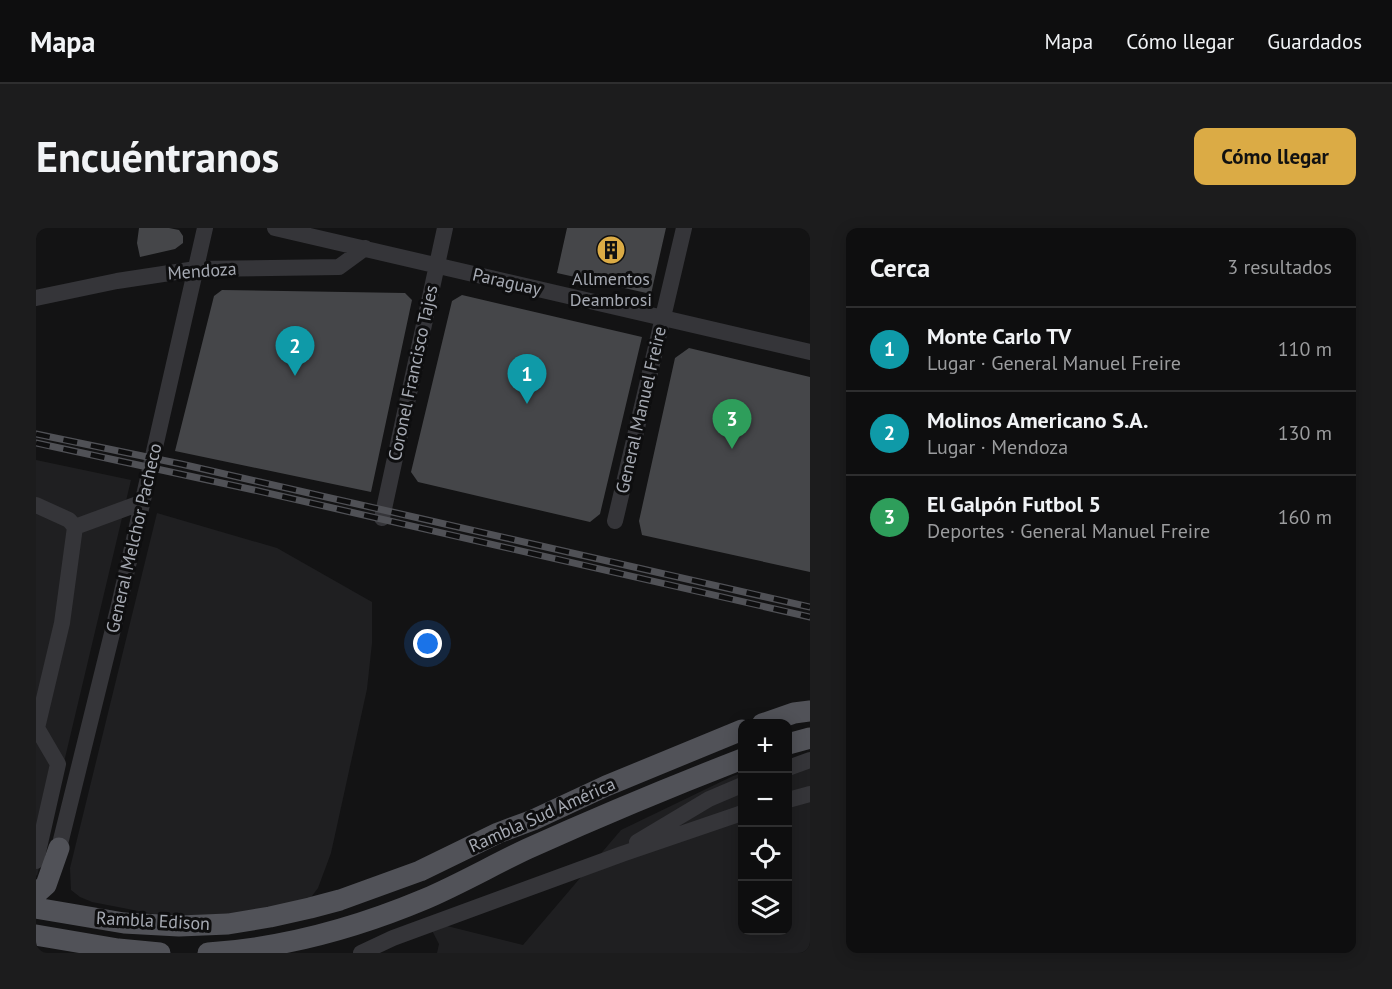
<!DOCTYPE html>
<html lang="es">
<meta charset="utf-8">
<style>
:root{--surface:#0e0e0f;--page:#1c1c1d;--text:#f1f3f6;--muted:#9b9c9e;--line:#2e2e2f;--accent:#dbab45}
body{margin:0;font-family:"PT Sans",sans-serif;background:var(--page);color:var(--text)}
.controls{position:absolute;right:18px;bottom:18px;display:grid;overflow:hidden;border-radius:12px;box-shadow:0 3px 15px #0003}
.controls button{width:54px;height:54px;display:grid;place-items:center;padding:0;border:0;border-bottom:2px solid var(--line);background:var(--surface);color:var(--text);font:30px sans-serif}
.you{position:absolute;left:392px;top:416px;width:21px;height:21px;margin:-15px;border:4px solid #fff;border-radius:50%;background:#1a73e8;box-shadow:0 0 0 9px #1a73e833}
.badge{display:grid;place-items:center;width:39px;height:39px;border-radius:50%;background:var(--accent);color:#fff;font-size:20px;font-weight:700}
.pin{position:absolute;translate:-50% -50px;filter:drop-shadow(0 2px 3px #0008)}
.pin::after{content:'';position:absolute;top:32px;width:21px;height:18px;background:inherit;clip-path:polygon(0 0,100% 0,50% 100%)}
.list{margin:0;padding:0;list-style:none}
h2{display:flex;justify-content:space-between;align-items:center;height:78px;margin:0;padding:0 24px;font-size:26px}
h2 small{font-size:20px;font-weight:400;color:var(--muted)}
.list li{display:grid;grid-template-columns:39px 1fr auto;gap:18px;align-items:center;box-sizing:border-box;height:84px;padding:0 24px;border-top:2px solid var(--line)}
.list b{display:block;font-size:22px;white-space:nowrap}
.list p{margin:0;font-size:20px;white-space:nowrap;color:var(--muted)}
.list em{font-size:20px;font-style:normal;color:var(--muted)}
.icon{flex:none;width:33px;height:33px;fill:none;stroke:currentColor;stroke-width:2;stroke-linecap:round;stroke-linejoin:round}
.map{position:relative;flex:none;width:774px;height:725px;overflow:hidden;border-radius:12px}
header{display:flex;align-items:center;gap:36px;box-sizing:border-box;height:84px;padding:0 30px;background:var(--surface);border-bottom:2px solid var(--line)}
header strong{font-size:28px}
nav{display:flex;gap:33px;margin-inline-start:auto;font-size:21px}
.intro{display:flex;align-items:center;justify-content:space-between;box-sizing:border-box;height:144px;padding:0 36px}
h1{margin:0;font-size:42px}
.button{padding:15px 27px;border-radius:12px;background:var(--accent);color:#111;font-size:21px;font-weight:700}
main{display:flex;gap:36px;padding:0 36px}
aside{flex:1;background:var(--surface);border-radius:12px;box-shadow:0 3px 15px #0003}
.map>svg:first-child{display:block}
.built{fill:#1f1f21}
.building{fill:#454649}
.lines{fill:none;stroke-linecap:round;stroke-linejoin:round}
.minor{stroke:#353539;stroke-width:16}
.major{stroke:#515258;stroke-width:21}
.rail-casing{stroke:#505156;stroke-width:7}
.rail{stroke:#0e0e0f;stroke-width:4.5;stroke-dasharray:14;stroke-linecap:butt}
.labels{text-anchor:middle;stroke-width:6;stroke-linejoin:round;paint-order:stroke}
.street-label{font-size:18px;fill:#a6aab3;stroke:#0e0e0f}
.poi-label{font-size:18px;fill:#a6aab3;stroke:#0e0e0f}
</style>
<header>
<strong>Mapa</strong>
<nav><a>Mapa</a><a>Cómo llegar</a><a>Guardados</a></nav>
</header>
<div class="intro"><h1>Encuéntranos</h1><a class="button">Cómo llegar</a></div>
<main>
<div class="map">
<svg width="774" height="725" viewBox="0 0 774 725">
<rect width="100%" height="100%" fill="#131314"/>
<!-- built -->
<path class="built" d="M0 232 95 252 1 648 0 647Z
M121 285 241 320 336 374V415L331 461 295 625 282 660 273 672 251 684 128 688 56 674 44 669 35 662 34 640Z
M774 525V725H401L403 716 391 693 487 717 585 602 697 548 706 545V702H752V532Z"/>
<!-- building -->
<path class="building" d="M103 0H133L143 2 147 8V15L139 21 104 29 101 15Z
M531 0H630L615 66 521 45Z
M186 62 369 65 376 72 335 264 139 223 178 68Z
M426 67 606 109 564 286 554 294 382 254 375 244 416 73Z
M653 120 774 149V344L606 307 603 293 639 130Z"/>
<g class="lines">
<!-- minor -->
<path class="minor" d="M239 0 774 124
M0 70 81 53 160 41 303 39 329 20
M0 277 33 292 39 299 26 395 1 500 22 536 0 633
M346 290 409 0
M579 293 648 0
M39 299 107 274
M752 540 774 532
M752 572 774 566
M601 614 673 571 706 557
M23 620 83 377 169 0
M325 725 357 710 586 626 706 585"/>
<!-- major -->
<path class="major" d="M726 496 758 485 774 483
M752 516 774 510
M0 666 10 657 23 620
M0 680 88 695 143 698 192 696 234 689 274 680 304 672 384 643 462 605 497 592 570 558 706 502
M0 707 82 721 124 725
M172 725C247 720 320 700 389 671 424 656 457 637 491 621 562 589 634 559 706 531"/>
<!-- rail casing -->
<g class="rail-casing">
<path id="rail" d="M0 206 145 236 774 379
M0 215 218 262 774 389"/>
</g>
<!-- rail -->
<use href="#rail" class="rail"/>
</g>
<!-- icons -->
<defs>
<g id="building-disc" transform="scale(1.5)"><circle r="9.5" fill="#dbab45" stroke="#0e0e0f"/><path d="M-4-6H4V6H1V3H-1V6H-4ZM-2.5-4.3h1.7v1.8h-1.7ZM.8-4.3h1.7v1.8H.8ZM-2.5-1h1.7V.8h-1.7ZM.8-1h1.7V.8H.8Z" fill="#111"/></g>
</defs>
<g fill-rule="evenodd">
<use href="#building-disc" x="575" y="22"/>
</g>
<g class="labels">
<!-- street labels -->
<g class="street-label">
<text transform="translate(166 43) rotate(-4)" y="6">Mendoza</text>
<text transform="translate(471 54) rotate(13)" y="6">Paraguay</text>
<text transform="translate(377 145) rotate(-78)" y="6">Coronel Francisco Tajes</text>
<text transform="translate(605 182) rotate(-77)" y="6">General Manuel Freire</text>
<text transform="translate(98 310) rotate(-77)" y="6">General Melchor Pacheco</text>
<text transform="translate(506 587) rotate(-24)" y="6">Rambla Sud América</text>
<text transform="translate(117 693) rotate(3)" y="6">Rambla Edison</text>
</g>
<!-- poi labels -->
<g class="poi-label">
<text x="575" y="57">Allmentos<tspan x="575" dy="21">Deambrosi</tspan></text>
</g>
</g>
</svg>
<div class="controls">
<button>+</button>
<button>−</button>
<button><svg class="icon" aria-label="locate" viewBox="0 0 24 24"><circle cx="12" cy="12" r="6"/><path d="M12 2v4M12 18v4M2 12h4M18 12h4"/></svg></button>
<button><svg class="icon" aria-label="layers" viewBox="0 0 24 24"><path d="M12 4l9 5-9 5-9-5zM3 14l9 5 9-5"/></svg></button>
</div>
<div class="you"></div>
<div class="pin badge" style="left:491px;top:176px;background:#0f9aa8">1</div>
<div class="pin badge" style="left:259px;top:148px;background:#0f9aa8">2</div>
<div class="pin badge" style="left:696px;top:221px;background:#2e9e5b">3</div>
</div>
<aside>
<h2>Cerca<small>3 resultados</small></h2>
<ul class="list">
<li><span class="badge" style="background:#0f9aa8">1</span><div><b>Monte Carlo TV</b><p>Lugar · General Manuel Freire</p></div><em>110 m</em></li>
<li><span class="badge" style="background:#0f9aa8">2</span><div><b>Molinos Americano S.A.</b><p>Lugar · Mendoza</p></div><em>130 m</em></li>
<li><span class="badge" style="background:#2e9e5b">3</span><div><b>El Galpón Futbol 5</b><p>Deportes · General Manuel Freire</p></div><em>160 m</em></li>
</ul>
</aside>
</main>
